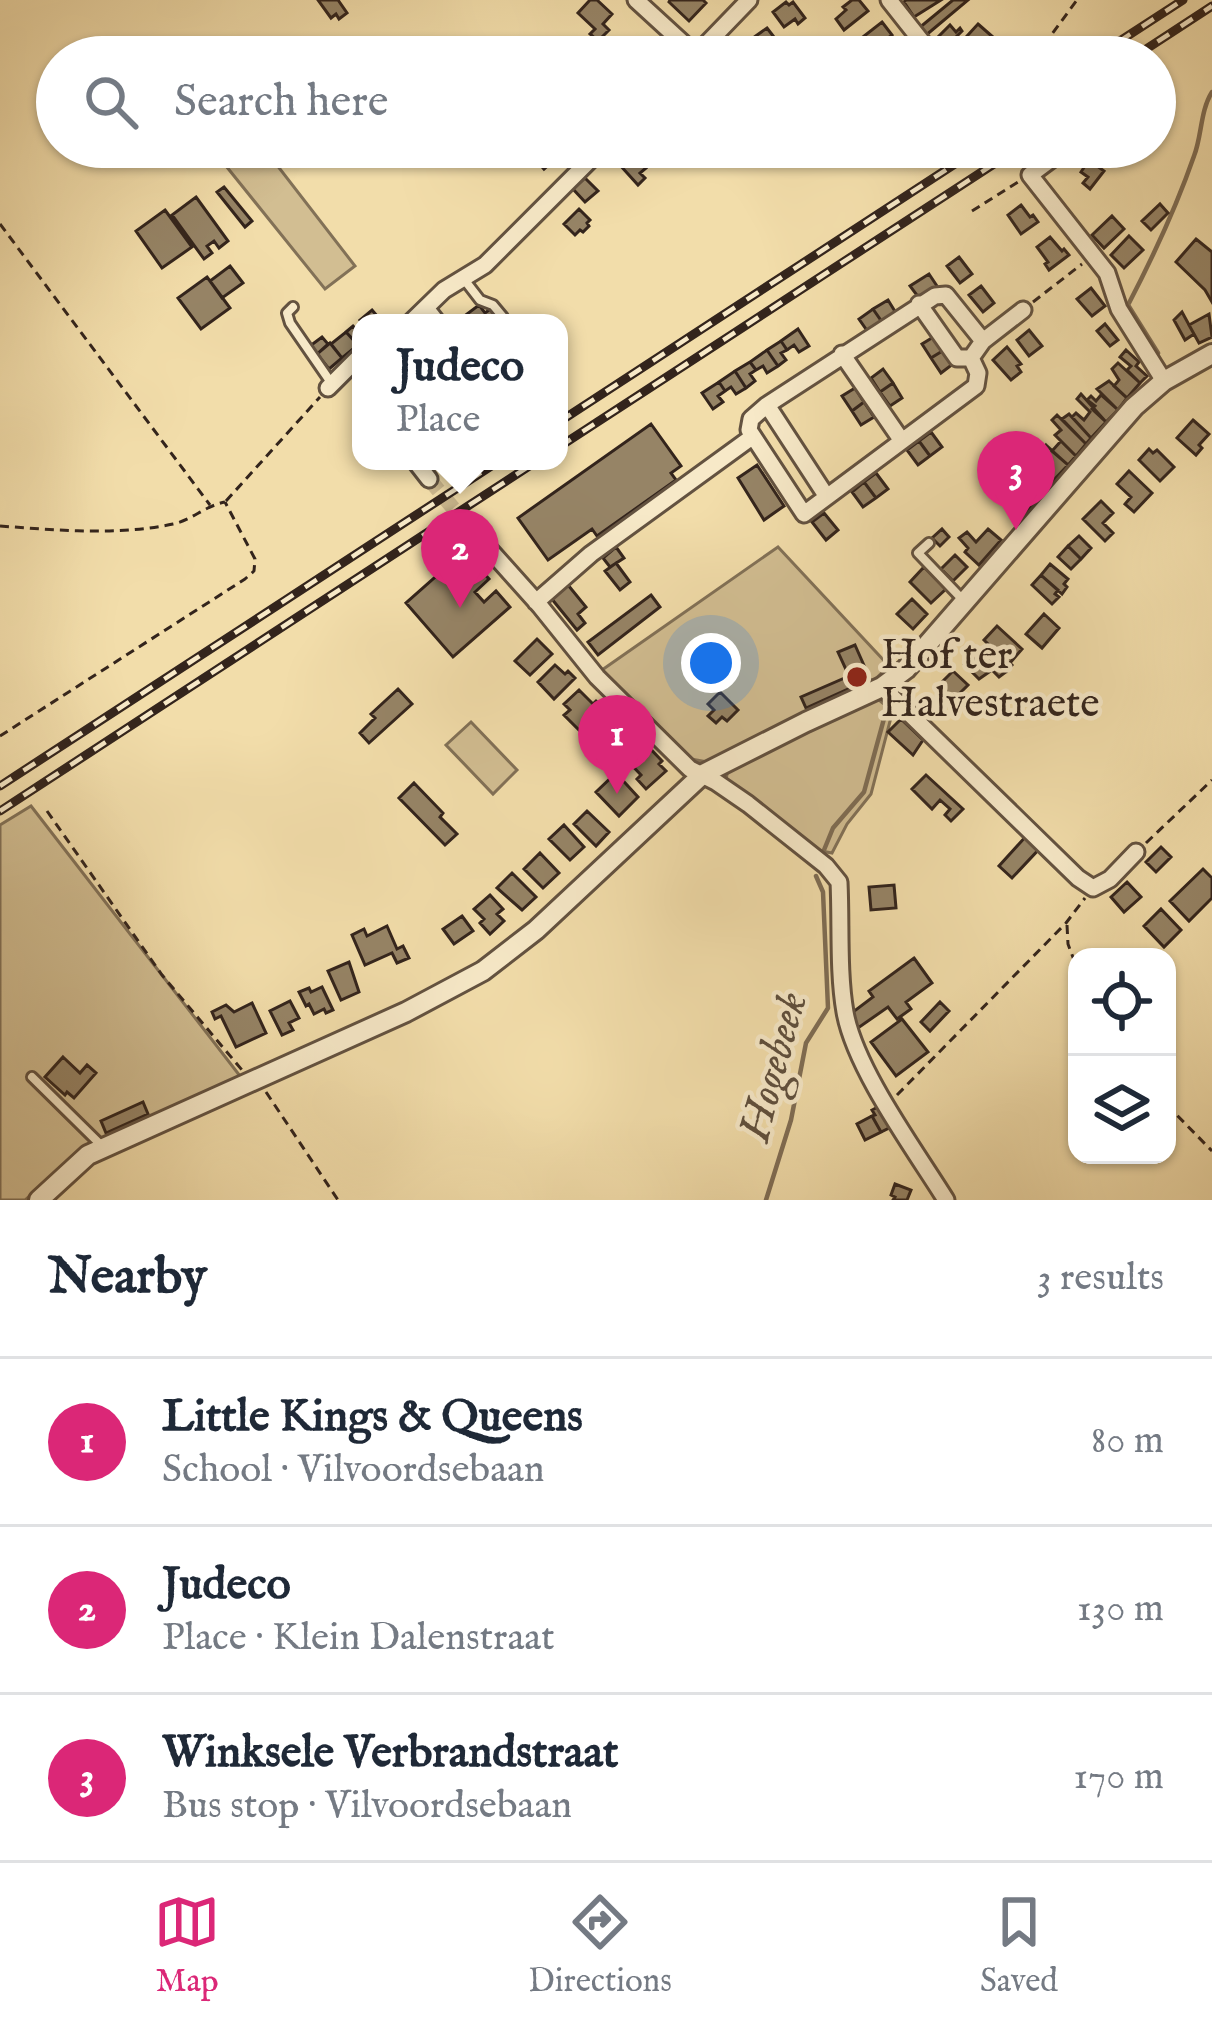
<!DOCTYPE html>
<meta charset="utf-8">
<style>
:root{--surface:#fff;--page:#f6f6f7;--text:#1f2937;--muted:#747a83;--line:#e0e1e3;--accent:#db2777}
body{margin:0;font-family:"IM FELL English",serif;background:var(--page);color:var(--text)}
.controls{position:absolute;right:36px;bottom:36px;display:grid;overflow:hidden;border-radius:24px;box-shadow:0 3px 9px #0004}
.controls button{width:108px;height:108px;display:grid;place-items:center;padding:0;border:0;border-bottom:3px solid var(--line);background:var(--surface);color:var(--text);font:60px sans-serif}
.you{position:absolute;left:711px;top:663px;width:42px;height:42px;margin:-30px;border:9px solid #fff;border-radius:50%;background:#1a73e8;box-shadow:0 0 0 18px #1a73e833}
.badge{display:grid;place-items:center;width:78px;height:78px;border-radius:50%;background:var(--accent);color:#fff;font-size:39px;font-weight:700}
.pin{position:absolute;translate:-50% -99px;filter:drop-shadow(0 3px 6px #0008)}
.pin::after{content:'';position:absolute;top:63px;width:42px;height:36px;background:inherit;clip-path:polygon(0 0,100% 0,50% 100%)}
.popup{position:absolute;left:352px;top:314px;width:216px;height:156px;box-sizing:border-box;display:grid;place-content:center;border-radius:24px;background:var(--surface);filter:drop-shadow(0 3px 9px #0005);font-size:39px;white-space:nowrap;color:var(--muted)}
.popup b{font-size:45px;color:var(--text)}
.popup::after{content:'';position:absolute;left:50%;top:100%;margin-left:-24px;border:24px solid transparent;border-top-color:var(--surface)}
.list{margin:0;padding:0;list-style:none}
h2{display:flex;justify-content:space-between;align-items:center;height:156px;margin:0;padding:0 48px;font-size:51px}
h2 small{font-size:39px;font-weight:400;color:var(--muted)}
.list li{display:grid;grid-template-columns:78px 1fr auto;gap:36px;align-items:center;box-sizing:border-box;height:168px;padding:0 48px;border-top:3px solid var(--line)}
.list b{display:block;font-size:45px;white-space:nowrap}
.list p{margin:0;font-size:39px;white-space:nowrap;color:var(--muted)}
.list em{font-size:39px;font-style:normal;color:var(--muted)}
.icon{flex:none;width:66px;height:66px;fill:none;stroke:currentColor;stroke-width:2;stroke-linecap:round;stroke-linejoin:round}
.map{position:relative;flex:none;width:1212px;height:1200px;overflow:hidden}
.search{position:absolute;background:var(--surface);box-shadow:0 3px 9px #0004;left:36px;right:36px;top:36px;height:132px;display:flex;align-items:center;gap:30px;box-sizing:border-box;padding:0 42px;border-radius:66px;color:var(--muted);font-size:45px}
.sheet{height:660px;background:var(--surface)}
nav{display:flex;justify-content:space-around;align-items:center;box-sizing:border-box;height:168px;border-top:3px solid var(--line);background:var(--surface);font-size:33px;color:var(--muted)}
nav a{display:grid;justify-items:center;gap:6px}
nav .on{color:var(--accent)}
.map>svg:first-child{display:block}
.green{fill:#d2be92;stroke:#827157;stroke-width:3}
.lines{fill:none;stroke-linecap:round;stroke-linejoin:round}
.stream{stroke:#7f6d54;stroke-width:4.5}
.building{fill:#968466;stroke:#33241c;stroke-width:3}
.minor-tunnel{stroke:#ccb88e;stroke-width:15;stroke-dasharray:15 8;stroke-linecap:butt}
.service-casing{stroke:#635240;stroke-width:14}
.minor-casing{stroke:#635240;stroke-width:21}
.tertiary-casing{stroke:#635240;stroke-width:24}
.path{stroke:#33241c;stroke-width:3;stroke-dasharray:9 6;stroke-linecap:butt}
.service{stroke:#f7e9c8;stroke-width:8}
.minor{stroke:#f7e9c8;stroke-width:15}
.tertiary{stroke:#f7e9c8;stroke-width:18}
.rail-casing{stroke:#33241c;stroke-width:9}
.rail{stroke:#f7e9c8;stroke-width:4.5;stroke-dasharray:14;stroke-linecap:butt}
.poi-dot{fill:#8f2418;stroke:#f7e9c8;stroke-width:4.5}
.labels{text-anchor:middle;stroke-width:9;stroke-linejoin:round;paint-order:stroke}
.poi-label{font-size:42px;fill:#33241c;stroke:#f7e9c8;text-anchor:start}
.water-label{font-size:45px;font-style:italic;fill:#5f4f3d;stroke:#f7e9c8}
</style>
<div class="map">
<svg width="1212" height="1200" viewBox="0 0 1212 1200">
<rect width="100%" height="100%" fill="#f2ddaa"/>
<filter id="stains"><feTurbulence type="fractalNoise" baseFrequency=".00167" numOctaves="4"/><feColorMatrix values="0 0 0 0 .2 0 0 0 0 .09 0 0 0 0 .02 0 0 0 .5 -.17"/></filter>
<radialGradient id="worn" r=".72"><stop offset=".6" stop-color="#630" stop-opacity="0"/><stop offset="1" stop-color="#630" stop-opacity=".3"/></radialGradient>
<!-- green -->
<path class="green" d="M242 147H263L355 266 325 289 222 161Z
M778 547 889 666 870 684 713 763 691 759 602 670Z
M878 699 885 705 894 706 871 794 847 824 832 853 816 850 726 780 728 769Z
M471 722 517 770 493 794 446 745Z
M31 806 240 1076 83 1148 25 1200H0V825Z"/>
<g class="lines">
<!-- stream -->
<path class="stream" d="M1158 353 1128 305C1153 257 1176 208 1194 156 1202 136 1200 111 1212 92
M824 850 833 828 864 792 888 704
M766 1200 791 1120 806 1043 828 1008 823 892 816 876"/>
</g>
<!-- building -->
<path class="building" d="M318 0H338L347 13 339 19 336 14 331 18Z
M590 0H597L612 14 603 24 609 30 598 41 590 34 595 29 578 13Z
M670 0H703L706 3 689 21 669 2Z
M852 0H859L868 11 844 30 836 19 846 10 843 7Z
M906 0H941L914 17 904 2Z
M953 0H968L925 36 919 28Z
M786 2 789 5 793 2 805 18 798 24 795 19 784 27 773 12Z
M882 22 892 35 879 45 883 50 873 57 859 40Z
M978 24 994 38 977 57H968L957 47Z
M950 25 956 32 960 28 962 31 941 52 932 43Z
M767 28 777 41 760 53 750 40Z
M652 38 659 46 666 39 682 57H656L659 55 655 50 647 57H642L637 51Z
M346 42 353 50 344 57H326Z
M536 147 538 149 560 147 564 151 544 169 530 153Z
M645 147H667L670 151 658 162Z
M632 151 646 168 640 173 645 178 638 185 618 163Z
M1089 160 1104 171 1090 189 1083 183 1088 177 1081 172Z
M585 178 598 191 585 202 573 189Z
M224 187 252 221 245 227 217 192Z
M196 197 228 241 219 248 214 241 207 246 212 253 204 259 172 215Z
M1160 204 1168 213 1151 230 1142 221Z
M1021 205 1030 217 1033 215 1038 222 1021 234 1008 215Z
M579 209 590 220 587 223 589 226 583 232 580 230 575 235 564 224Z
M165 210 192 247 162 268 136 231Z
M1112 216 1124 229 1104 248 1092 235Z
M1129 236 1143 250 1124 268 1111 255Z
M1050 237 1062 251 1064 249 1069 255 1049 270 1045 264 1048 262 1037 247Z
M1196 239 1212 252V302L1205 290 1176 262Z
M959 257 972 274 960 283 947 266Z
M230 266 243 283 222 298 210 281Z
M929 274 937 286 919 298 910 286Z
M207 277 230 308 201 329 178 298Z
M981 286 994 303 983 312 969 295Z
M1091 288 1105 306 1092 316 1077 299Z
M888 300 896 313 882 322 873 309Z
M479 305 485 313 492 308 502 322 461 323 459 320Z
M873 309 882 322 868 332 859 319Z
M372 310 383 323H363L360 320Z
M1182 312 1194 334 1185 340 1174 320Z
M1209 314 1212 337 1199 343 1189 325Z
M1105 324 1118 340 1110 346 1097 331Z
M353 326 361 335V342L358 345 346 332Z
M798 329 809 346 799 352 794 345 787 350 781 341Z
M1029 330 1042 346 1029 356 1017 340Z
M346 332 358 345 342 358 331 344Z
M935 336 944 350 931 358 922 344Z
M322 337 328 344 317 354 310 346Z
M781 341 787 350 781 353 786 360 778 366 767 350Z
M330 343 342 358 329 369 317 354Z
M1007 347 1021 364 1017 366 1021 372 1011 380 993 360Z
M767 350 778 366 767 373 763 366 756 370 750 362Z
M944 350 953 364 941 373 931 358Z
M1126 350 1139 362 1136 366 1147 376 1140 383 1127 370 1131 366 1120 357Z
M750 362 756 370 750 374 755 381 746 388 735 371Z
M1118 363 1140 383 1127 398 1114 386 1119 380 1112 369Z
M883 369 893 383 880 392 871 378Z
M735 371 746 388 736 394 731 387 725 391 719 382Z
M1109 381 1127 398 1118 410 1097 389Z
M719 382 725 391 718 396 723 402 713 409 702 393Z
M893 383 902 398 890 406 880 392Z
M855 388 864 402 852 411 842 396Z
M1081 394 1106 422 1091 438 1072 417 1076 413 1084 420 1090 412 1077 399Z
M1101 395 1118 410 1106 422 1092 409 1095 406 1087 400 1091 396 1096 401Z
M864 402 874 417 861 425 852 411Z
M1069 414 1091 438 1086 444 1062 419Z
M1057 415 1086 444 1076 456 1055 435 1061 430 1052 420Z
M1193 420 1209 434 1199 445 1202 448 1196 455 1177 438Z
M651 424 681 466 671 473 676 480 597 536 592 529 548 560 518 518Z
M931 432 942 447 930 456 919 441Z
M919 441 930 456 918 465 907 450Z
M1061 441 1076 456 1068 465 1052 451Z
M1046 445 1068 465 1050 484 1044 478 1047 474 1044 468 1048 463 1041 451Z
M1149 449 1153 453 1157 450 1174 467 1160 481 1139 460Z
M757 465 784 506 764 520 738 478Z
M1129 471 1152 493 1134 512 1125 504 1131 497 1117 484Z
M1037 472 1050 484 1029 508 1000 482 1005 476 1021 491Z
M876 473 888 489 876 498 864 482Z
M864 482 876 498 863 507 852 492Z
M1000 482 1029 508 1022 516 1012 507 1009 510 1002 503 1006 499 995 488Z
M1101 501 1113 513 1103 523 1113 533 1105 541 1083 519Z
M824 513 838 530 826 540 812 522Z
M942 529 949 537 940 546 932 538Z
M988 529 1001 540 979 565 965 552 968 548 959 538 967 532 976 542Z
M1079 536 1091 548 1081 559 1068 546Z
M1068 546 1081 559 1071 569 1058 557Z
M616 547 624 558 610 567 603 558Z
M955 555 967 567 953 581 941 569Z
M458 557 463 563 460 566 463 570 473 561 489 579 475 592 484 602 496 591 510 607 453 657 406 603Z
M616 563 630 582 620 590 605 571Z
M1050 564 1068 579 1064 584 1067 587 1062 594 1041 575Z
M924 567 946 589 931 603 910 582Z
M1041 575 1058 590 1055 594 1059 597 1052 604 1032 585Z
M568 585 586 607 578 614 585 623 577 630 551 598Z
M651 595 660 607 598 655 588 642Z
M912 599 927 614 913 629 897 614Z
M1044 614 1059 628 1042 648 1026 634Z
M997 626 1022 649 1010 663 1012 665 1007 671 996 660 1000 656 984 640Z
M537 639 552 654 530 675 515 661Z
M855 645 870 679 806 708 801 697 849 676 838 652Z
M969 656 976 660 978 657 984 662 987 659 993 665 996 660 1007 671 999 677 992 670 979 679 964 664Z
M555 665 565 674 568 671 575 678 554 699 538 682Z
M953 671 968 685 953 700 938 686Z
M398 689 412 704 369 743 360 733 375 718 371 714Z
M579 690 593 704 596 701 602 707 596 712 600 716 580 731 564 715 570 710 564 704Z
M720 692 738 710 727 721 722 717 716 723 708 716 714 710 708 704Z
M901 719 923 740 913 755 888 732Z
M642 740 662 761 659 764 666 771 646 789 637 779 641 775 624 757Z
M616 773 638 797 619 816 596 792Z
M926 775 963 809 951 821 945 815 950 809 940 800 932 809 912 789Z
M414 783 443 813 440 817 457 834 445 845 399 798Z
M587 811 609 832 596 846 574 824Z
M564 825 584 847 570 860 549 839Z
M1028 834 1042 846 1012 878 999 866Z
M1161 847 1171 857 1156 872 1146 862Z
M540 853 559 873 543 888 524 869Z
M1203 869 1212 878V898L1189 921 1170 901Z
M512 873 536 897 522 910 497 888Z
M1127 882 1141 897 1124 912 1111 897Z
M894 885 896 908 871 910 869 887Z
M490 895 503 909 497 914 504 921 490 934 480 923 484 919 474 909Z
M1161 909 1181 930 1164 947 1144 926Z
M462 916 473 931 454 944 443 929Z
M387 926 397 949 403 946 409 958 397 963 392 953 365 965 352 935 364 929 367 936Z
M914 958 932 983 906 1002 911 1009 897 1019 888 1007 858 1028 849 1015 873 997 869 991Z
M349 962 359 992 341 1000 328 971Z
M322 987 333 1010 326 1013 324 1009 314 1014 309 1004 306 1006 299 992 309 988 311 992Z
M290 1001 299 1018 289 1023 293 1030 282 1035 270 1011Z
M940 1002 949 1011 930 1031 921 1022Z
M252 1003 266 1033 236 1047 221 1016 215 1019 212 1012 226 1005 234 1012Z
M902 1019 928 1052 896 1076 871 1042Z
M63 1057 80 1073 87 1065 96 1073 74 1098 67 1092 65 1095 45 1077Z
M143 1102 148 1114 106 1133 101 1121Z
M880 1106 891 1127 881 1132 872 1116 875 1115 872 1110Z
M872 1116 881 1132 865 1140 857 1124Z
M895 1184 911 1190 907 1200H893L895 1197 891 1195Z"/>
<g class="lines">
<!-- minor-tunnel -->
<path class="minor-tunnel" d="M429 479 463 520"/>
<!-- service casing -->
<g class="service-casing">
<path id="service" d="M463 278 480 300 493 305 503 317
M428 305 442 323
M293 307 287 313 290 323 332 384
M929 543 918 553 963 600
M32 1077 104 1148"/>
</g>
<!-- minor casing -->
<g class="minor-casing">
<path id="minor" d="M636 0 696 55
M889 0 934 57
M694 57 749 0
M1053 158 1030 175 1107 273 1119 309 1164 381
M919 304 957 358H971
M410 323 444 290 485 265 603 147
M983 341 946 295 935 296 767 405 751 419 749 430 804 514 976 386 978 373 971 358 983 341 1023 310
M842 354 902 441
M328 388 361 355
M767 405 827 497
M415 461 429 479
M463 520 540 606 597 677 690 769 716 782 748 804 826 866 839 882C841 924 838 972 845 1012 855 1069 915 1150 946 1200
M536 602 591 554 752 437
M882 687 1078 878 1093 888 1110 879 1136 852"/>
</g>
<!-- tertiary casing -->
<g class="tertiary-casing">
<path id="tertiary" d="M39 1200 88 1155 406 1012 483 971 536 930 703 774 806 722 882 687 906 669 1134 407 1164 381 1212 354"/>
</g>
<!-- path -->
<path class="path" d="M1035 57 1077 0
M972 211 1018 182
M0 224 210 505
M1033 302 1082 264
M226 501 320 397
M0 526C57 530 116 536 173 524 192 520 205 506 225 502
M0 736 245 579 254 571 255 559 225 502
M47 811 162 975 242 1070
M1146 843 1212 780
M1067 925 1068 944 1077 968
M266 1092 338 1200
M897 1095 1066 923 1085 898
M1167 1105 1212 1151"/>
<!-- service -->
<use href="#service" class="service"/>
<!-- minor -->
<use href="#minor" class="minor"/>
<!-- tertiary -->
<use href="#tertiary" class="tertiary"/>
<!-- rail casing -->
<g class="rail-casing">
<path id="rail" d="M1095 57 1183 0
M1134 57 1212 6
M559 422 981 147
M559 447 1020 147
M0 786 499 461
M0 811 537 461"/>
</g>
<!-- rail -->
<use href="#rail" class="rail"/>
</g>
<!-- markers -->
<circle class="poi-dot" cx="857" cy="677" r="12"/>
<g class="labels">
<!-- poi labels -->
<g class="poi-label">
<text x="881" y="668">Hof ter<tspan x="881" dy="48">Halvestraete</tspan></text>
</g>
<!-- water labels -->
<g class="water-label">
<text transform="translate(771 1066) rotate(-75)" y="16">Hogebeek</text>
</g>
</g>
<rect width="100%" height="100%" filter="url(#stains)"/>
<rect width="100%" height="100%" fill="url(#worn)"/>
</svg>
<div class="controls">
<button><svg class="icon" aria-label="locate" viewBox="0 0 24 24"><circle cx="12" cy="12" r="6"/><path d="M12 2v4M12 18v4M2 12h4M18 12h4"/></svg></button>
<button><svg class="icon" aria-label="layers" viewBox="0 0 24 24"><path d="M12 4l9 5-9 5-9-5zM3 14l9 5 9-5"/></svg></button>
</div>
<div class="you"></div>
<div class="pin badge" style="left:617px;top:794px">1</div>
<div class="pin badge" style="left:460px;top:608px">2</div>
<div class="popup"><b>Judeco</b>Place</div>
<div class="pin badge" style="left:1016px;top:530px">3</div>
<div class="search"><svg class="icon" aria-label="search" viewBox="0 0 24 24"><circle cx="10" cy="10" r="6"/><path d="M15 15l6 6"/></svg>Search here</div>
</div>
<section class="sheet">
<h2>Nearby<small>3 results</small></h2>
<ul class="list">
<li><span class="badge">1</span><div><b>Little Kings &amp; Queens</b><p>School · Vilvoordsebaan</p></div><em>80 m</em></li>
<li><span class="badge">2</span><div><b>Judeco</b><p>Place · Klein Dalenstraat</p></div><em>130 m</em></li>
<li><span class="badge">3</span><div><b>Winksele Verbrandstraat</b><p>Bus stop · Vilvoordsebaan</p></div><em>170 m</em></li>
</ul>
</section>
<nav>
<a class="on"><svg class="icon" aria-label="map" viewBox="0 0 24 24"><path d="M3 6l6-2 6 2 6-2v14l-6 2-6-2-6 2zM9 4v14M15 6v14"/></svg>Map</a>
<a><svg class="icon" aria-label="directions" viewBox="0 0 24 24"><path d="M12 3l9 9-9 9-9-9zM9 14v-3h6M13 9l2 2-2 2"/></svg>Directions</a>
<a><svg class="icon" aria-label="saved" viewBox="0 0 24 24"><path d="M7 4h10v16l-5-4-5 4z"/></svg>Saved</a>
</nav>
